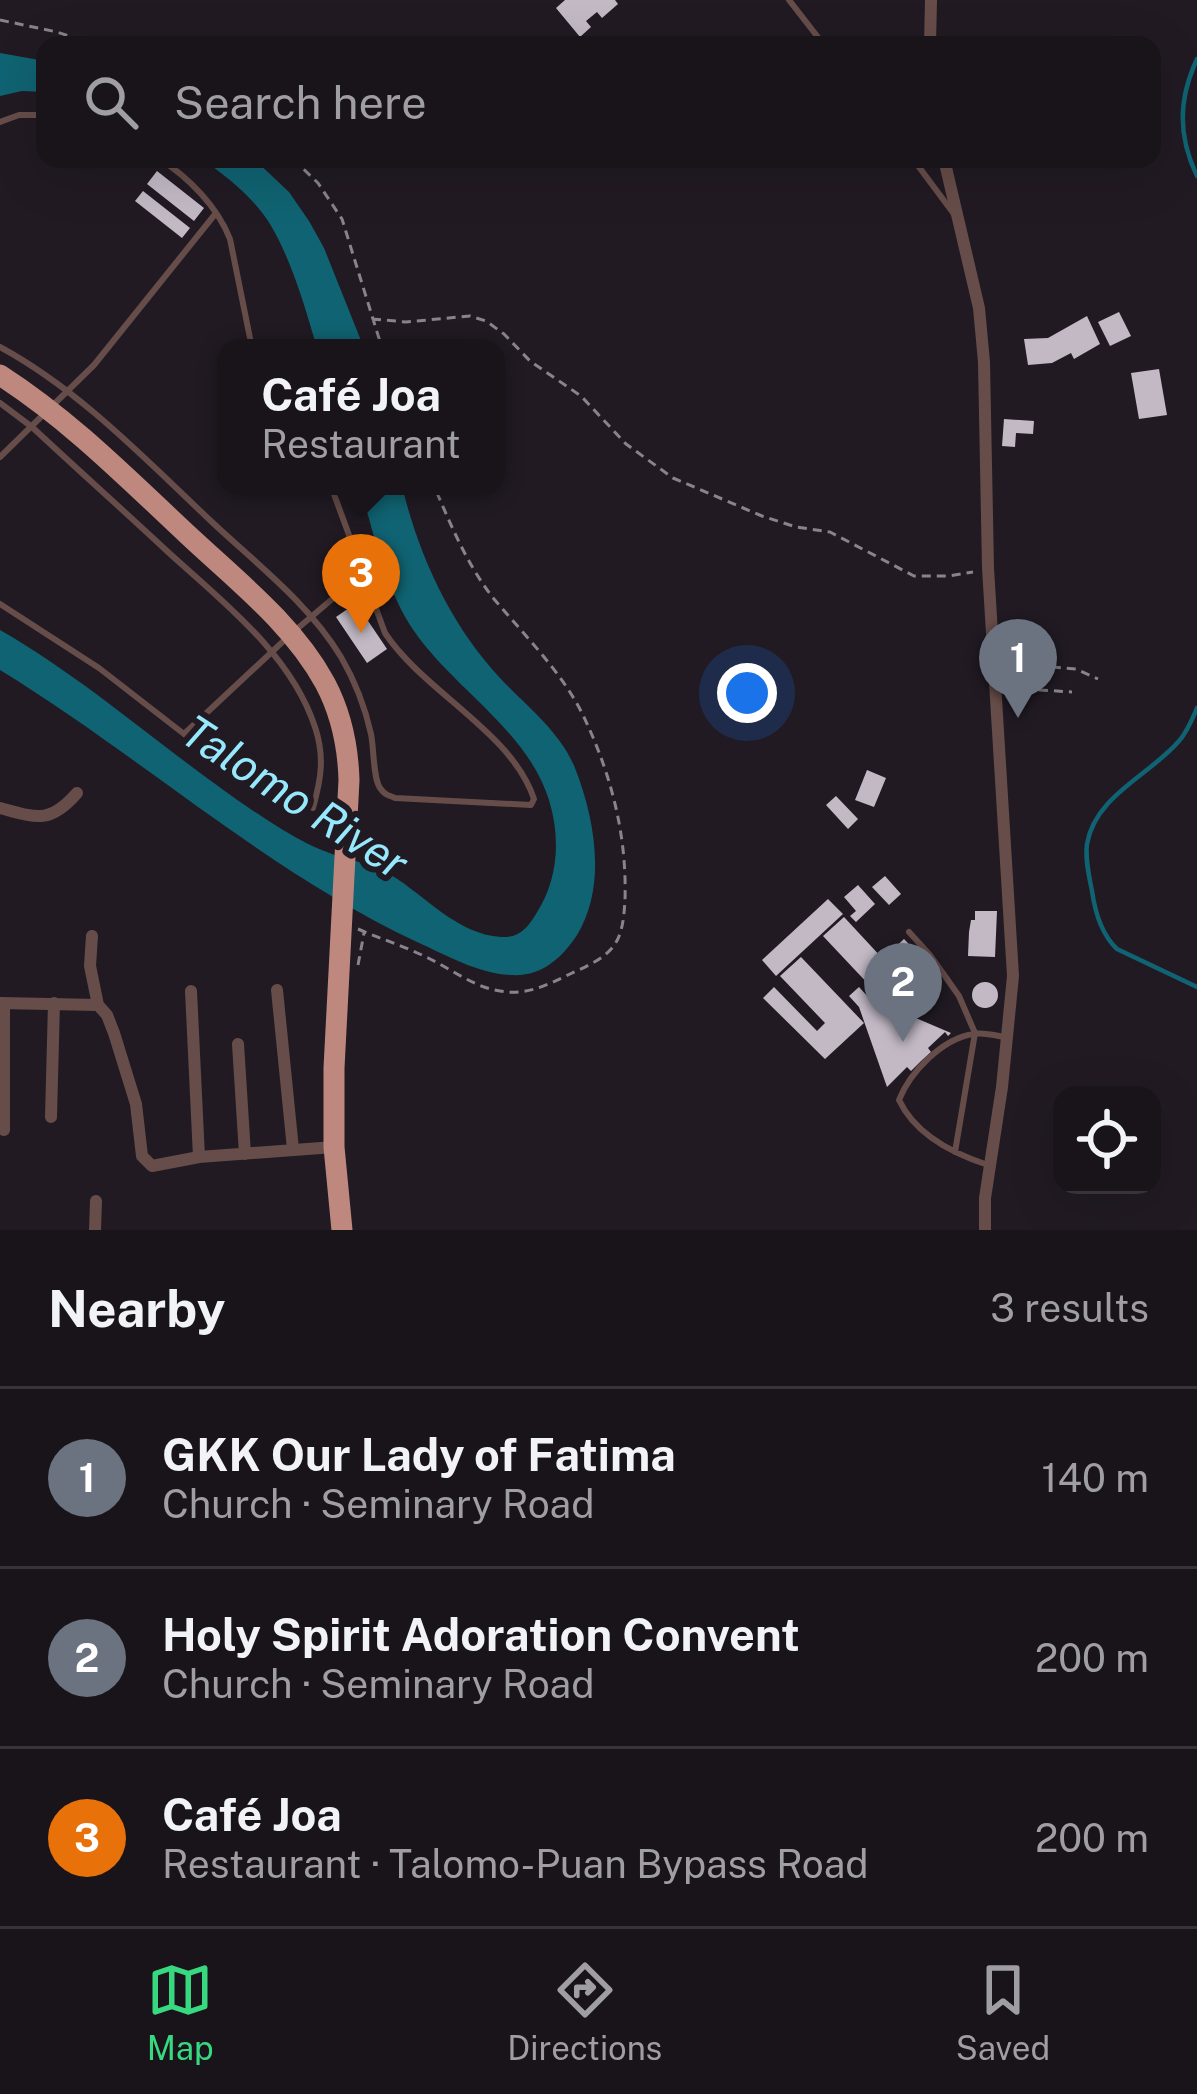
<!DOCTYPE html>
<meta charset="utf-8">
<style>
:root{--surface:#19141a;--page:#221d23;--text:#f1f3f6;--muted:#9f9ea2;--line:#373339;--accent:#37d880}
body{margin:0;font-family:"Public Sans",sans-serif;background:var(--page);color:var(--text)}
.controls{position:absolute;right:36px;bottom:36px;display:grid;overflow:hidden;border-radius:24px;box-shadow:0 12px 48px #0002}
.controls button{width:108px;height:108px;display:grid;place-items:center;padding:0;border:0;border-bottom:3px solid var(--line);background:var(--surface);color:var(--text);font:60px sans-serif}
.you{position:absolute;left:747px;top:693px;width:42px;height:42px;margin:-30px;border:9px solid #fff;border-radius:50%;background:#1a73e8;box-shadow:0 0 0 18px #1a73e833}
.badge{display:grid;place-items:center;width:78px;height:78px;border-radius:50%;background:var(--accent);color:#fff;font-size:39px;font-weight:700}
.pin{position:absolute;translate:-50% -99px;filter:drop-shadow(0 3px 6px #0008)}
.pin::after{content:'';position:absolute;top:63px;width:42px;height:36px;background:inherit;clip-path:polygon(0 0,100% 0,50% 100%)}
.popup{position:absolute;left:217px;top:339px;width:288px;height:156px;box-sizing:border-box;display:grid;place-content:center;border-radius:24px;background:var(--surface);filter:drop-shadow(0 3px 9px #0005);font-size:39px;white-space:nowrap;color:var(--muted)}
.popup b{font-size:45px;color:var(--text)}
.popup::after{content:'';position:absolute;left:50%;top:100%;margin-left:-24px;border:24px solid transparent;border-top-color:var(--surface)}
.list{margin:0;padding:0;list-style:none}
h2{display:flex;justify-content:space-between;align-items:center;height:156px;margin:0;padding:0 48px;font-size:51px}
h2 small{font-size:39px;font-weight:400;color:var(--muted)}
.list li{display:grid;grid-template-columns:78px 1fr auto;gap:36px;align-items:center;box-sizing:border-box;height:180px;padding:0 48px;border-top:3px solid var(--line)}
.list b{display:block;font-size:45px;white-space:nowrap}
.list p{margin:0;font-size:39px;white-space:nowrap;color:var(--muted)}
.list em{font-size:39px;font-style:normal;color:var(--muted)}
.icon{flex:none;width:66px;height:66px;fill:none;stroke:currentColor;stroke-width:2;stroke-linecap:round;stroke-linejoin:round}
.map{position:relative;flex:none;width:1197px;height:1230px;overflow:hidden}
.search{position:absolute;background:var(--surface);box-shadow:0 12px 48px #0002;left:36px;right:36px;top:36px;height:132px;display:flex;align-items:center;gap:30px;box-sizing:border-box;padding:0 42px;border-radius:24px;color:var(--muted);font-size:45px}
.sheet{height:696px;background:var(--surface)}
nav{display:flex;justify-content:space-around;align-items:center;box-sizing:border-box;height:168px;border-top:3px solid var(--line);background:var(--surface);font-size:33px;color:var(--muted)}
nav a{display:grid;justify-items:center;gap:6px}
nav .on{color:var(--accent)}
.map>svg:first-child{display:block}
.water{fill:#106372}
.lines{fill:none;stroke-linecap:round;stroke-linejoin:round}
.stream{stroke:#106372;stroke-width:4.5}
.building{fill:#c2b9c5}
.path{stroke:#89838b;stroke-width:3;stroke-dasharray:9 6;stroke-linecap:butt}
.service{stroke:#664d49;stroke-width:6}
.minor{stroke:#664d49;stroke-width:12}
.trunk{stroke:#bf887e;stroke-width:21}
.labels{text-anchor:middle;stroke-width:12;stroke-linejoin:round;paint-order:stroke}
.water-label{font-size:45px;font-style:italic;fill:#96e9fd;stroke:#211a23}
</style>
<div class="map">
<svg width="1197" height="1230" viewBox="0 0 1197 1230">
<rect width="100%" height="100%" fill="#211a23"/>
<!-- water -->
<path class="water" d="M0 53 45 61V92L22 91 0 96Z
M202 159H254L289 192 309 221 324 248 364 348H317C305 307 292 261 270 224 255 199 225 175 202 159Z
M360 486H402C419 556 450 624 500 678 526 706 560 731 575 768 595 819 607 886 577 935 561 959 541 977 511 975 479 974 446 955 417 942 266 871 142 757 0 670V630C101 688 184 769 283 830 298 839 315 848 332 854 352 861 372 864 391 875 427 897 457 934 501 937 520 938 527 928 536 914 558 880 561 839 549 800 527 730 455 690 414 631 385 588 374 535 360 486Z"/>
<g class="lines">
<!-- stream -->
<path class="stream" d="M1197 59C1178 100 1178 136 1197 176
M1197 708C1192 720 1187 732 1179 741 1150 775 1095 796 1087 844 1085 859 1089 876 1092 891 1095 912 1101 934 1117 949L1197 987"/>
</g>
<!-- building -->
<path class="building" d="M565 0H615L618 4 602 18 597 12 586 21 591 27 580 37 556 8Z
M157 171 204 208 194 221 147 184Z
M143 191 190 228 182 238 135 201Z
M1119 312 1131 336 1110 346 1098 322Z
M1087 316 1100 344 1074 359 1071 353 1052 363 1028 365 1024 339 1048 338Z
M1159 369 1167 415 1139 419 1131 373Z
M1004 419 1034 421 1033 434 1016 433 1015 447 1002 446Z
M356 603 387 649 367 663 336 617Z
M867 770 886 778 874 807 855 800Z
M836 796 858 819 848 829 826 805Z
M885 876 901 894 889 905 872 887Z
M858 885 875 904 856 922 850 916 856 911 844 897Z
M828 899 843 914 776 976 762 960Z
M975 911H997L995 957 968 956 969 932 971 920H975Z
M844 917 883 959 904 939 929 965 887 1004 823 936Z
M801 957 864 1023 825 1059 763 998 774 987 817 1031 825 1023 780 976Z
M972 995a13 13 0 1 1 26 0a13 13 0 1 1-26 0Z
M859 987 869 998 951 1033 948 1036 945 1032 928 1048 931 1052 921 1061 911 1071 907 1067 887 1087 859 1007 849 996Z"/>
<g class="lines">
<!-- path -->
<path class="path" d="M0 20 57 32 96 45
M293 159 318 183 342 219 382 348
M372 319 406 322 470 316 486 321 504 334 530 361 581 396 626 444 673 478 762 516 796 527 830 532 914 576H948L973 572
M1007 663 1076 669 1098 679
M1009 688 1072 692
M358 929C381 939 404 946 426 957 450 968 473 987 500 991 526 996 547 985 570 974 585 967 605 959 615 944 623 932 624 915 625 900 627 834 611 774 583 715 561 671 525 636 494 599 467 565 451 525 434 486
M358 965 364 933"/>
<!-- service -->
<path class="service" d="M789 0 824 45
M0 122 19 115H45
M160 159C189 178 217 206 230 239L252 348
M913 159 954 214
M0 347C81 391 146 460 213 523 258 565 309 604 341 657 355 681 365 707 371 734 374 748 373 778 380 788 385 795 388 795 395 798L531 805 534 799C512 732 424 692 385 633L331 486
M0 403 32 427C77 469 123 510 168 552 223 602 291 654 315 727 325 757 321 779 313 808L287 800 244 775 184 734 99 668 0 604
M0 457 94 365 216 213
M184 734 291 634 364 572
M909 932 930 955 959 996 975 1033 955 1152
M988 1165C954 1154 915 1134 899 1100 910 1072 942 1039 973 1034 982 1032 994 1035 1004 1037"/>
<!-- minor -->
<path class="minor" d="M930 45 931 0
M944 159 979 308 984 362 988 568 1013 976 1002 1087 985 1198V1230
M0 808C37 818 50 824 77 793
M92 936 90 966 98 1005 107 1015 114 1033 136 1104 142 1156 152 1166 199 1157 334 1147
M277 990 293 1149
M191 991 199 1157
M0 1003 98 1005
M238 1044 245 1154
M51 1117 54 1003
M4 1130V1003
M95 1230 96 1201"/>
<!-- trunk -->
<path class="trunk" d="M0 375C70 420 128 479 188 535 236 580 293 624 325 683 341 713 348 746 349 780L334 1068V1147L342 1230"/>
</g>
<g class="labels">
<!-- water labels -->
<g class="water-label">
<text transform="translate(295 797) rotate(33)" y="16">Talomo River</text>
</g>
</g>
</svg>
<div class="controls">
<button><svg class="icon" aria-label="locate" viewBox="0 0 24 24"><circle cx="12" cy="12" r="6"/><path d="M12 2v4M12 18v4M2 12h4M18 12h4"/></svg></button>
</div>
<div class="you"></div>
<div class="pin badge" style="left:1018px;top:718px;background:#6b7280">1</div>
<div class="pin badge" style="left:903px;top:1042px;background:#6b7280">2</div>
<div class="pin badge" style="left:361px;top:633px;background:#e8710a">3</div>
<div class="popup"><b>Café Joa</b>Restaurant</div>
<div class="search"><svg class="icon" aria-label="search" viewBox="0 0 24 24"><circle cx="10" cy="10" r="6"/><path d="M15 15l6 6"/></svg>Search here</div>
</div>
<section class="sheet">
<h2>Nearby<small>3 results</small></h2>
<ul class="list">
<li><span class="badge" style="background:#6b7280">1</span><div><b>GKK Our Lady of Fatima</b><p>Church · Seminary Road</p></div><em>140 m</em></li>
<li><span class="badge" style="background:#6b7280">2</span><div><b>Holy Spirit Adoration Convent</b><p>Church · Seminary Road</p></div><em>200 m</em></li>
<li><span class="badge" style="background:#e8710a">3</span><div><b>Café Joa</b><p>Restaurant · Talomo-Puan Bypass Road</p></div><em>200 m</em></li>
</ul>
</section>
<nav>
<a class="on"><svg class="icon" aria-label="map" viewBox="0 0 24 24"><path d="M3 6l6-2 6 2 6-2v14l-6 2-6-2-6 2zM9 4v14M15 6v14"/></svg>Map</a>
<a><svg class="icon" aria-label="directions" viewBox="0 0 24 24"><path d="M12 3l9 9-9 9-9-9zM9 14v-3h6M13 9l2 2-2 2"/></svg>Directions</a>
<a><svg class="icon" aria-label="saved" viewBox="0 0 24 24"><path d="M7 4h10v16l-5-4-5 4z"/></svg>Saved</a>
</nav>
